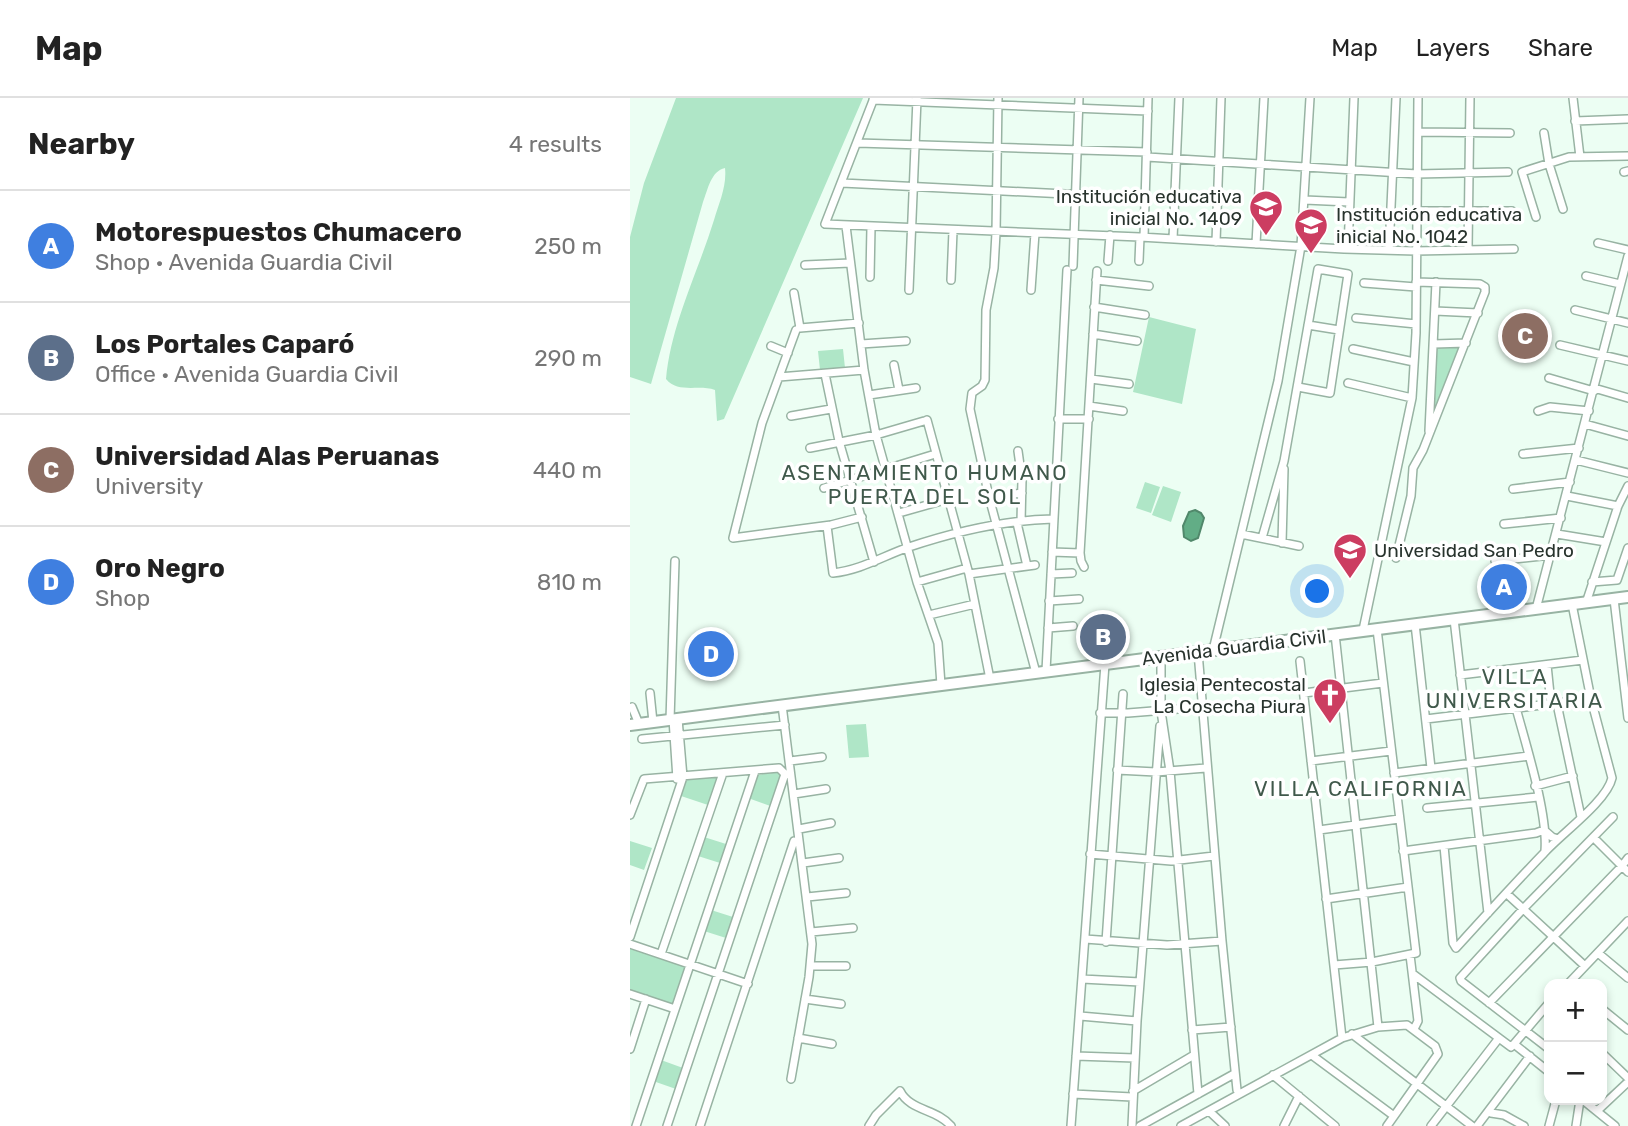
<!DOCTYPE html>
<meta charset="utf-8">
<style>
:root{--surface:#fff;--page:#f2f2f2;--text:#222;--muted:#767676;--line:#e0e0e0;--accent:#0f766e}
body{margin:0;font-family:Rubik,sans-serif;background:var(--page);color:var(--text)}
.controls{position:absolute;right:21px;bottom:21px;display:grid;overflow:hidden;border-radius:14px;box-shadow:0 4px 10px #0003}
.controls button{width:63px;height:63px;display:grid;place-items:center;padding:0;border:0;border-bottom:2px solid var(--line);background:var(--surface);color:var(--text);font:35px sans-serif}
.you{position:absolute;left:688px;top:494px;width:24px;height:24px;margin:-18px;border:5px solid #fff;border-radius:50%;background:#1a73e8;box-shadow:0 0 0 10px #1a73e833}
.badge{display:grid;place-items:center;width:46px;height:46px;border-radius:50%;background:var(--accent);color:#fff;font-size:23px;font-weight:700}
.pin{position:absolute;translate:-50% -50%;border:4px solid #fff;box-shadow:0 2px 7px #0006}
.list{margin:0;padding:0;list-style:none}
h2{display:flex;justify-content:space-between;align-items:center;height:91px;margin:0;padding:0 28px;font-size:30px}
h2 small{font-size:23px;font-weight:400;color:var(--muted)}
.list li{display:grid;grid-template-columns:46px 1fr auto;gap:21px;align-items:center;box-sizing:border-box;height:112px;padding:0 28px;border-top:2px solid var(--line)}
.list b{display:block;font-size:26px;white-space:nowrap}
.list p{margin:0;font-size:23px;white-space:nowrap;color:var(--muted)}
.list em{font-size:23px;font-style:normal;color:var(--muted)}
.map{position:relative;flex:none;width:998px;height:1028px;overflow:hidden}
header{display:flex;align-items:center;gap:42px;box-sizing:border-box;height:98px;padding:0 35px;background:var(--surface);border-bottom:2px solid var(--line)}
header strong{font-size:33px}
nav{display:flex;gap:38px;margin-inline-start:auto;font-size:24px}
main{display:flex}
aside{flex:1;background:var(--surface)}
.map>svg:first-child{display:block}
.green{fill:#afe6c7}
.water{fill:#62ad86;stroke:#51886b;stroke-width:2}
.lines{fill:none;stroke-linecap:round;stroke-linejoin:round}
.minor-casing{stroke:#98b3a3;stroke-width:10}
.highway-casing{stroke:#98b3a3;stroke-width:14}
.minor{stroke:#fff;stroke-width:7}
.highway{stroke:#fff;stroke-width:10}
.labels{text-anchor:middle;stroke-width:7;stroke-linejoin:round;paint-order:stroke}
.poi-label{font-size:19px;fill:#28332d;stroke:#fff;text-anchor:end}
.street-label{font-size:19px;fill:#28332d;stroke:#fff}
.neighbourhood-label{font-size:21px;letter-spacing:2px;fill:#40594b;stroke:#fff}
</style>
<header>
<strong>Map</strong>
<nav><a>Map</a><a>Layers</a><a>Share</a></nav>
</header>
<main>
<aside>
<h2>Nearby<small>4 results</small></h2>
<ul class="list">
<li><span class="badge" style="background:#3f7fe0">A</span><div><b>Motorespuestos Chumacero</b><p>Shop · Avenida Guardia Civil</p></div><em>250 m</em></li>
<li><span class="badge" style="background:#5c6f8a">B</span><div><b>Los Portales Caparó</b><p>Office · Avenida Guardia Civil</p></div><em>290 m</em></li>
<li><span class="badge" style="background:#8d6e63">C</span><div><b>Universidad Alas Peruanas</b><p>University</p></div><em>440 m</em></li>
<li><span class="badge" style="background:#3f7fe0">D</span><div><b>Oro Negro</b><p>Shop</p></div><em>810 m</em></li>
</ul>
</aside>
<div class="map">
<svg width="998" height="1028" viewBox="0 0 998 1028">
<rect width="100%" height="100%" fill="#ecfef3"/>
<!-- green -->
<path class="green" d="M46 0H233L94 321 87 323 85 292C69 286 48 296 36 281 41 226 68 174 84 122 89 105 97 88 95 70 81 73 78 91 73 104L21 286 0 279V139L14 85Z
M519 219 566 231 552 306 503 294Z
M832 247 802 323H800L805 302 806 248Z
M213 251 215 270 190 272 188 253Z
M515 384 530 389 521 415 506 410Z
M533 388 551 394 541 424 522 417Z
M236 626 239 659 219 660 216 627Z
M149 674 152 679 143 709 118 700 126 677Z
M88 678 78 707 51 698 57 681Z
M74 739 96 746 90 765 68 758Z
M0 743 22 750 14 772 0 767Z
M81 812 103 819 96 840 74 833Z
M0 849 56 868 43 907 0 893Z
M31 962 53 970 46 991 23 983Z"/>
<!-- water -->
<path class="water" d="M565 412 571 415 574 420 568 440 561 443 554 439 553 428 559 414Z"/>
<g class="lines">
<!-- minor casing -->
<g class="minor-casing">
<path id="minor" d="M244 0 195 126 510 139 714 151 786 153 884 151
M368 0 366 135 364 170 356 212 355 282 352 288 342 295 340 311 359 399 406 575
M943 0 950 59
M243 2 518 13
M945 23 998 21
M788 34 880 35
M914 35 919 66 933 111
M228 45 517 54
M517 59 787 76 878 74
M994 74 998 73
M212 85 515 100
M675 102 719 104
M786 113H882
M906 119 892 74 939 59 998 58
M216 128 234 272 246 337 287 484 308 545 311 587
M514 139 518 0
M543 141 549 0
M586 144 591 0
M968 145 998 152
M626 146 634 0
M718 151 724 0
M838 151 840 0
M759 152 766 0
M478 163 480 137
M509 163 510 139
M175 167 220 165
M443 168 449 0
M956 178 990 186
M240 179 241 129
M321 182 323 133
M466 182 519 188
M734 185 786 189
M279 192 287 1
M401 192 405 135
M164 195 170 230 229 225
M464 209 515 217
M945 212 998 225
M805 213 848 215
M726 220 786 226
M678 227 709 232
M166 232 132 325 103 440 201 427 232 419
M463 236 507 243
M231 246 276 243
M804 246 836 245
M930 247 998 263
M141 248 158 255
M723 251 784 264
M264 267 269 292
M195 276 209 343 244 464
M149 279 234 272
M919 280 964 293
M461 281 499 286
M718 285 782 300
M964 290 998 300
M239 297 286 290
M459 308 493 313
M908 313 920 309 959 313
M161 318 201 311
M428 321H459
M297 322 339 476 360 581
M955 326 998 338
M799 333 806 184
M180 350 246 337 294 323
M388 353 392 382 391 424
M893 356 949 350
M946 362 998 375
M194 390 302 357
M883 391 940 384
M937 398 988 408
M359 399 392 395
M269 415 318 401
M387 425 397 468
M874 426 931 420
M197 428 203 475C231 472 253 458 279 449 324 434 376 422 423 421
M611 436 669 448
M927 436 976 444
M632 440 654 363 688 171 718 176 700 295 668 289
M652 445 654 371
M422 454 450 455 451 463 454 469
M450 455 467 173
M766 460 781 398 783 370 793 352 855 194V189L850 186 786 184
M865 463 921 457
M339 476 405 467
M421 476 442 475
M287 484 337 470
M962 484 987 482 998 450
M984 501 998 620
M419 503 449 501
M956 505 988 408 998 388
M906 511 998 158
M299 517 345 506
M824 521 858 815
M785 526 801 670
M418 530 443 528
M733 532 782 300 786 235 788 0
M705 536 748 929
M583 552 648 283 671 148 680 0
M568 554 592 843 607 992
M531 558V613L540 673 568 996
M670 563 712 940
M917 567 921 606
M416 573 437 172
M830 577 953 562
M20 595 23 624
M674 595 753 585
M927 606 951 719
M152 607 182 846 179 879 161 981
M2 609 9 626
M886 610C896 647 918 716 915 753
M470 615H498L573 609
M43 621 47 681
M796 621 961 601
M40 622 45 463
M12 641 155 627
M160 663 192 659
M681 663 761 653
M487 672 526 674 576 670
M764 675 899 658
M905 688 943 678
M164 696 196 691
M797 710 908 699
M0 717 14 681 149 670 155 676 37 1028
M169 731 201 725
M689 732 769 721
M964 740 998 774
M814 748 823 845 826 850C855 818 884 786 914 755 931 736 977 703 982 680L961 601 942 506
M773 753 906 735 914 732 922 739 928 741
M460 756 541 763 584 758
M173 765 209 760
M877 796 955 868
M177 799 216 795
M696 801 778 789
M181 834 223 830
M0 839 53 679 48 621
M455 841 537 847 592 843
M476 844 493 596
M0 846 118 886
M968 855 998 880
M31 856 93 675
M780 857 788 923 784 931
M704 867 742 864 786 855 747 531
M181 868H216
M783 876 881 949 884 946 919 974
M452 881 510 884
M938 886 998 823
M0 896 45 911
M175 901 211 906
M859 905 992 768 998 760
M972 911 998 932
M450 918 507 923
M562 932 601 929
M722 936 842 1028
M168 940 202 946
M884 946 919 905
M0 951 16 901
M919 951 831 883 830 880 893 811 983 719
M972 955 998 980
M446 958 505 960
M683 958 764 1018
M643 977 705 1028
M503 993 564 957
M443 996 502 999
M953 1002 985 1028
M579 1013 595 1028
M967 1013 998 984
M861 1015 874 1017 894 1028
M6 1028 125 673
M70 1028 164 743
M239 1028 246 1017 270 993C280 1013 307 1011 321 1028
M441 1028 475 566
M502 1028 507 923 530 628
M510 1028 604 976
M551 1028 712 940 748 929 777 927 805 948 808 956 757 1028
M654 1028 669 998
M801 1028 869 940
M847 1028 900 958
M919 1028 926 1002
M946 1028 950 1002"/>
</g>
<!-- highway casing -->
<g class="highway-casing">
<path id="highway" d="M0 627 998 499"/>
</g>
<!-- minor -->
<use href="#minor" class="minor"/>
<!-- highway -->
<use href="#highway" class="highway"/>
</g>
<!-- icons -->
<defs>
<g id="school-pin" transform="scale(1.75)"><path d="M0 17L-7.5 6A9.5 9.5 0 1 1 7.5 6Z" fill="#cc3d61" stroke="#fff"/><path d="M0-5L7-2L0 1L-7-2ZM-4 1L0 2.5L4 1V4Q0 6-4 4Z" fill="#fff"/></g>
<g id="university-pin" transform="scale(1.75)"><path d="M0 17L-7.5 6A9.5 9.5 0 1 1 7.5 6Z" fill="#cc3d61" stroke="#fff"/><path d="M0-5L7-2L0 1L-7-2ZM-4 1L0 2.5L4 1V4Q0 6-4 4Z" fill="#fff"/></g>
<g id="church-pin" transform="scale(1.75)"><path d="M0 17L-7.5 6A9.5 9.5 0 1 1 7.5 6Z" fill="#cc3d61" stroke="#fff"/><path d="M-1.2-6h2.4v3.5h3.3v2.4h-3.3V6h-2.4V-.1h-3.3v-2.4h3.3Z" fill="#fff"/></g>
</defs>
<g fill-rule="evenodd">
<use href="#school-pin" x="636" y="109"/>
<use href="#school-pin" x="681" y="127"/>
<use href="#university-pin" x="720" y="452"/>
<use href="#church-pin" x="700" y="597"/>
</g>
<g class="labels">
<!-- poi labels -->
<g class="poi-label">
<text x="612" y="105">Institución educativa<tspan x="612" dy="22">inicial No. 1409</tspan></text>
<text x="706" y="123" text-anchor="start">Institución educativa<tspan x="706" dy="22">inicial No. 1042</tspan></text>
<text x="744" y="459" text-anchor="start">Universidad San Pedro</text>
<text x="676" y="593">Iglesia Pentecostal<tspan x="676" dy="22">La Cosecha Piura</tspan></text>
</g>
<!-- street labels -->
<g class="street-label">
<text transform="translate(604 549) rotate(-7)" y="7">Avenida Guardia Civil</text>
</g>
<!-- neighbourhood labels -->
<g class="neighbourhood-label">
<text x="295" y="382">ASENTAMIENTO HUMANO<tspan x="295" dy="24">PUERTA DEL SOL</tspan></text>
<text x="885" y="586">VILLA<tspan x="885" dy="24">UNIVERSITARIA</tspan></text>
<text x="731" y="698">VILLA CALIFORNIA</text>
</g>
</g>
</svg>
<div class="controls">
<button>+</button>
<button>−</button>
</div>
<div class="you"></div>
<div class="pin badge" style="left:874px;top:489px;background:#3f7fe0">A</div>
<div class="pin badge" style="left:473px;top:539px;background:#5c6f8a">B</div>
<div class="pin badge" style="left:895px;top:238px;background:#8d6e63">C</div>
<div class="pin badge" style="left:81px;top:556px;background:#3f7fe0">D</div>
</div>
</main>
